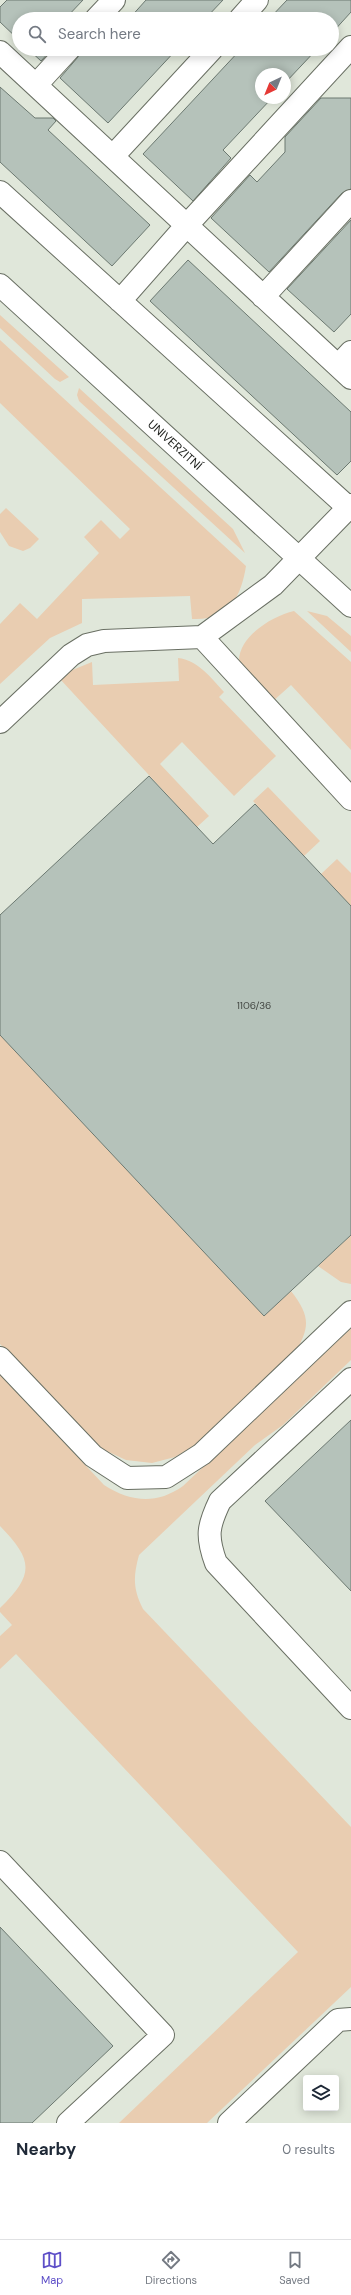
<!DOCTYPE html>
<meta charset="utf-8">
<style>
:root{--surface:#fff;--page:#f2f2f3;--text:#1f2937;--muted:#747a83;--line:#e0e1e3;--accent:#5e4fc8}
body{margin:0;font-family:"DM Sans",sans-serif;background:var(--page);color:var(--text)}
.controls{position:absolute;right:12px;bottom:12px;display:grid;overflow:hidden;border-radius:4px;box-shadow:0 2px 10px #0003}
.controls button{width:36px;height:36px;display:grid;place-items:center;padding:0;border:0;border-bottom:1px solid var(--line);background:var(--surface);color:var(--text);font:20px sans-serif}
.compass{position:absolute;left:255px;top:68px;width:36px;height:36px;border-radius:50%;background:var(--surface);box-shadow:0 2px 10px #0003;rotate:223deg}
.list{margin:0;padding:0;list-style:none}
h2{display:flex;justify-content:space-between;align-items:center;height:52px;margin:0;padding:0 16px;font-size:17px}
h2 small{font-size:13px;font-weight:400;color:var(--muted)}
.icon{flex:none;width:22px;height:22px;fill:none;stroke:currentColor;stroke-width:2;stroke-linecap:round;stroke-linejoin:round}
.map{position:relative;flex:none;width:351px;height:2123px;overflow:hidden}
.search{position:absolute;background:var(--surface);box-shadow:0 2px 10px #0003;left:12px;right:12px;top:12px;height:44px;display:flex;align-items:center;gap:10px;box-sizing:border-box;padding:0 14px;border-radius:22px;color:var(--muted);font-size:15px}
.sheet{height:116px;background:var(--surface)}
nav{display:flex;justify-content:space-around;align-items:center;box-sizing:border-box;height:56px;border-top:1px solid var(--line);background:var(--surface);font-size:11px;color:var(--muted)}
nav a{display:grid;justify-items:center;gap:2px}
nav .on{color:var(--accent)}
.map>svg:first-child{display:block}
.green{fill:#e9cdb1}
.building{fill:#b5c2ba;stroke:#6c7971}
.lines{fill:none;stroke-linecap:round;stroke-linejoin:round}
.minor-casing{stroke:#696f63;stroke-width:24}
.minor{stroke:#fff;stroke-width:22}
.labels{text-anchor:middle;stroke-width:3;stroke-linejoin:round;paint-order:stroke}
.number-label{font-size:10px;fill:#444844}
.street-label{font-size:12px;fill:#1e201c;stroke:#fff}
</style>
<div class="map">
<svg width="351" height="2123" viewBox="0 0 351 2123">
<rect width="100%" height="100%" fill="#e0e7da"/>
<!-- green -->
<path class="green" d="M0 315 69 377 60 382 55 379 0 328Z
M0 340 246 566C241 598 228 621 192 619L190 596 82 599V623L50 638 0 684V624L20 603 37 619 99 553 84 537 101 520 120 539 130 529 0 403Z
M79 388 233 529 245 553 79 401 77 395Z
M6 508 39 539 30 548 23 551 9 546 0 532V514Z
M294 611 351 662V750L291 685 272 702 239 662C238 637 272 616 294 611Z
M307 611 327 616 351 636V652Z
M178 658C198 660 211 678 224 692L219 697 276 756 234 796 182 742 160 764 209 816 197 827 60 679 70 671 92 662 93 685 179 681Z
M268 787 320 841 304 856 253 801Z
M337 859 351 873V906L321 874Z
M0 1035 264 1316 291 1291C311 1317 310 1327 294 1355L199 1443 175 1457 152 1463 126 1460 96 1446 0 1344Z
M351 1235V1284L341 1282 318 1266Z
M351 1328V1360L283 1425 255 1445 139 1555C133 1577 133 1589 143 1609L351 1827V1987L207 2123H119L298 1952 16 1654 0 1669V1636L12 1625 0 1612V1608C35 1574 33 1560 0 1526V1374L104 1485C131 1502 156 1505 183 1486Z"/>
<!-- building -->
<path class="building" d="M7 0H83L65 19H19V40L0 22V7Z
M146 0H223L205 19H129Z
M287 0H351V12L332 33V19H269Z
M28 49H52L41 61Z
M81 49H93L98 54 102 49H177L108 123 60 78 78 57Z
M241 49H317L285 83V74H261V98H272L223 150 231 158 193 201 143 154Z
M0 87 35 118H53L56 121 48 130 150 225 112 266 0 162Z
M321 98H351V189L342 193 269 272 211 218 250 175 257 182 285 152V137Z
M351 220V314L334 332 287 289Z
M188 260 351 412V461L337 475 150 301Z
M149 776 213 844 255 804 351 906V1235L264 1316 0 1035V915Z
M351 1420V1591L265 1501Z
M0 1927 113 2046 32 2123H0Z"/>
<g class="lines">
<!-- minor casing -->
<g class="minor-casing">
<path id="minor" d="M96 19 114 0
M240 19 257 0
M0 52 351 378
M36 85 69 49
M113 156 212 49
M0 192 351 510
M0 285 351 606
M263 297 351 201
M120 301 187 225 351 47
M338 366 351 352
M202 637 351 799
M0 722 71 655 87 645 104 641 202 637 273 585 351 505
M0 1358 93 1456 127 1478 166 1477 202 1454 351 1312
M351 1379 220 1501C208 1526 206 1536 216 1563L351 1708
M0 1862 163 2035 68 2123
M229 2123 338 2020 351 2019"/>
</g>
<!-- minor -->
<use href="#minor" class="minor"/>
</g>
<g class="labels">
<!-- number labels -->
<g class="number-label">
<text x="254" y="1009">1106/36</text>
</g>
<!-- street labels -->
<g class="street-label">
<text transform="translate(175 445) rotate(42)" y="4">UNIVERZITNÍ</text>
</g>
</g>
</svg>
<div class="controls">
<button><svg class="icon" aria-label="layers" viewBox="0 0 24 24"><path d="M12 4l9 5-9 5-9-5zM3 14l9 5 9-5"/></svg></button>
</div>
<svg class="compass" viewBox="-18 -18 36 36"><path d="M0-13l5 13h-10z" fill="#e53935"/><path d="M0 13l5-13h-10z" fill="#747a83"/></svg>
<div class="search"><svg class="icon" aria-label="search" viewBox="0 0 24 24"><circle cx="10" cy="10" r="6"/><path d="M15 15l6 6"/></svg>Search here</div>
</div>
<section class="sheet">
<h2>Nearby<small>0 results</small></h2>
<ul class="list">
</ul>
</section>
<nav>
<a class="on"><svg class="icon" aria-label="map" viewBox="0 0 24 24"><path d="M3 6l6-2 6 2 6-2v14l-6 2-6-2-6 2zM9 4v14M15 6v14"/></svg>Map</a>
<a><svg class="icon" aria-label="directions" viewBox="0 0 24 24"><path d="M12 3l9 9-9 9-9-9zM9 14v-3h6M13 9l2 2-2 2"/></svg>Directions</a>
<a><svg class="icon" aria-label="saved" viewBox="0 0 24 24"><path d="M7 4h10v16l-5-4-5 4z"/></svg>Saved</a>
</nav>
